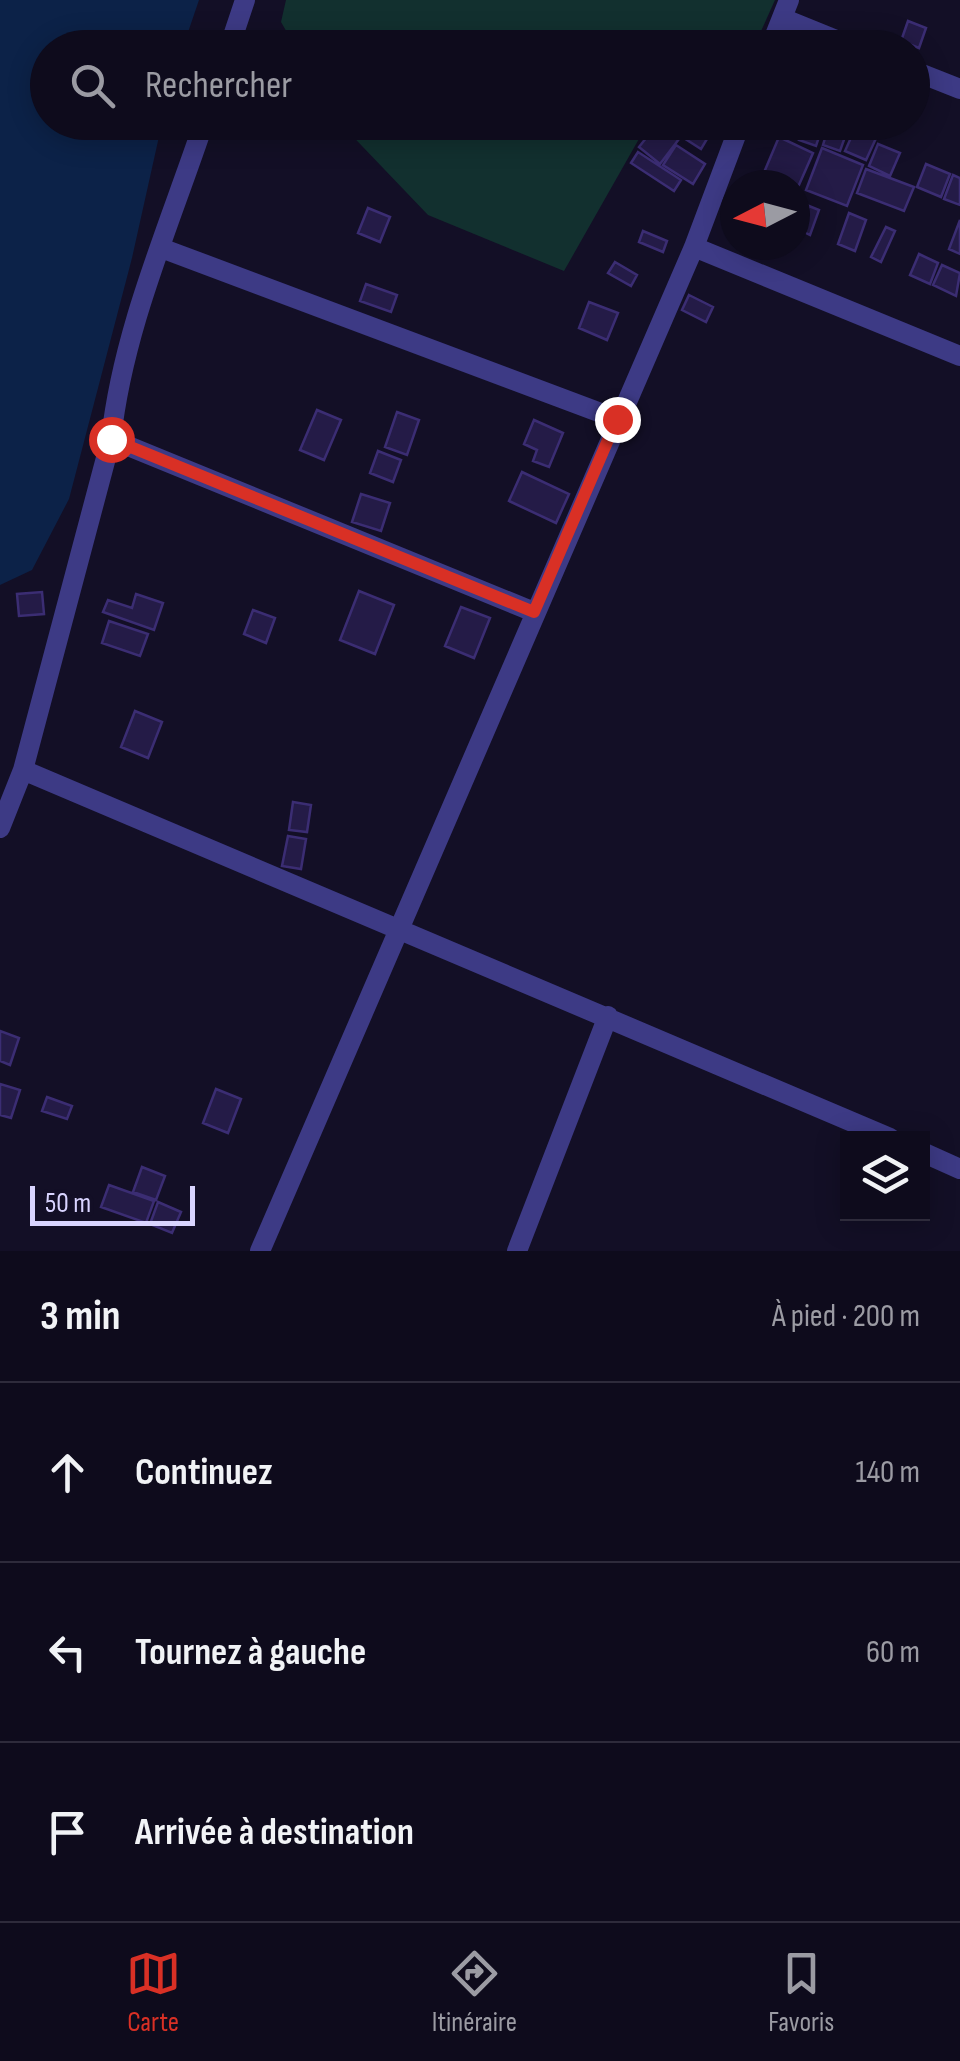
<!DOCTYPE html>
<html lang="fr">
<meta charset="utf-8">
<style>
:root{--surface:#0e0b1c;--page:#171425;--text:#f1f3f6;--muted:#9b9ba3;--line:#2e2b3b;--accent:#d93025}
body{margin:0;font-family:"Sofia Sans Condensed",sans-serif;background:var(--page);color:var(--text)}
.controls{position:absolute;right:30px;bottom:30px;display:grid;overflow:hidden;border-radius:0px;box-shadow:0 5px 25px #0003}
.controls button{width:90px;height:90px;display:grid;place-items:center;padding:0;border:0;border-bottom:2px solid var(--line);background:var(--surface);color:var(--text);font:50px sans-serif}
.compass{position:absolute;left:720px;top:170px;width:90px;height:90px;border-radius:50%;background:var(--surface);box-shadow:0 5px 25px #0003;rotate:264deg}
.scale{position:absolute;left:30px;bottom:25px;width:165px;box-sizing:border-box;padding-left:10px;border:5px solid #d9d4ff;border-top:0;font-size:28px;line-height:35px;white-space:nowrap;color:#d9d4ff;-webkit-text-stroke:8px #130f26;paint-order:stroke}
.stop{position:absolute;width:30px;height:30px;margin:-22px;border:8px solid #d93025;border-radius:50%;background:#fff}
.stop.end{background:#d93025;border-color:#fff;box-shadow:0 2px 10px #0008}
.list{margin:0;padding:0;list-style:none}
h2{display:flex;justify-content:space-between;align-items:center;height:130px;margin:0;padding:0 40px;font-size:42px}
h2 small{font-size:32px;font-weight:400;color:var(--muted)}
.list li{display:grid;grid-template-columns:65px 1fr auto;gap:30px;align-items:center;box-sizing:border-box;height:180px;padding:0 40px;border-top:2px solid var(--line)}
.list b{display:block;font-size:38px;white-space:nowrap}
.list em{font-size:32px;font-style:normal;color:var(--muted)}
.icon{flex:none;width:55px;height:55px;fill:none;stroke:currentColor;stroke-width:2;stroke-linecap:round;stroke-linejoin:round}
.map{position:relative;flex:none;width:960px;height:1251px;overflow:hidden}
.search{position:absolute;background:var(--surface);box-shadow:0 5px 25px #0003;left:30px;right:30px;top:30px;height:110px;display:flex;align-items:center;gap:25px;box-sizing:border-box;padding:0 35px;border-radius:55px;color:var(--muted);font-size:38px}
.sheet{height:670px;background:var(--surface)}
nav{display:flex;justify-content:space-around;align-items:center;box-sizing:border-box;height:140px;border-top:2px solid var(--line);background:var(--surface);font-size:28px;color:var(--muted)}
nav a{display:grid;justify-items:center;gap:5px}
nav .on{color:var(--accent)}
.map>svg:first-child{display:block}
.green{fill:#12302f}
.water{fill:#0c2248}
.building{fill:#241b47;stroke:#3b2d73;stroke-width:2.5}
.lines{fill:none;stroke-linecap:round;stroke-linejoin:round}
.minor{stroke:#3d3a85;stroke-width:20}
.route{stroke:#d93025;stroke-width:12}
</style>
<div class="map">
<svg width="960" height="1251" viewBox="0 0 960 1251">
<rect width="100%" height="100%" fill="#130f26"/>
<!-- green -->
<path class="green" d="M286 0H775L754 47 296 48 281 22Z
M340 123H648L564 271 428 215Z"/>
<!-- water -->
<path class="water" d="M0 0H199L183 47 48 48V122L162 123 132 258 69 499 32 570 0 585Z"/>
<!-- building -->
<path class="building" d="M908 21 926 28 919 48 901 41Z
M201 34 224 39 222 48H199Z
M777 122H797L793 134 775 128Z
M805 122H824L816 146 799 140Z
M830 122 850 123 840 151 823 145Z
M858 122 883 123 866 160 845 151Z
M658 123 679 139 660 164 639 147Z
M693 123 710 134 701 149 684 138Z
M779 137 813 153 795 194V185L760 182Z
M878 144 900 153 890 176 869 166Z
M676 145 705 164 693 184 663 165Z
M822 148 863 165 847 206 806 190Z
M638 152 681 180 674 191 631 163Z
M926 164 950 174 941 197 917 187Z
M866 169 914 187 904 211 857 193Z
M953 175 960 178V205L944 199Z
M809 206 819 210 810 235 800 230Z
M368 208 390 217 380 242 358 233Z
M849 213 866 220 855 251 838 244Z
M960 220V254L949 249Z
M886 227 895 231 881 262 871 257Z
M643 231 667 241 663 252 639 242Z
M919 254 938 263 930 284 910 275Z
M615 262 637 275 631 286 608 273Z
M942 265 960 273 956 296 933 285Z
M366 284 397 295 391 312 360 301Z
M689 295 713 307 706 322 682 310Z
M589 302 618 313 607 340 579 328Z
M317 410 341 420 324 460 300 450Z
M397 412 419 420 407 455 385 447Z
M534 420 563 433 549 467 533 461 537 450 524 444Z
M378 451 401 460 393 482 370 473Z
M522 472 569 494 556 523 509 501Z
M361 494 390 503 381 531 352 522Z
M359 591 394 605 375 654 340 640Z
M42 592 44 614 19 616 17 594Z
M136 594 163 603 154 630 103 612 108 600 132 608Z
M461 607 490 618 474 658 445 646Z
M253 610 275 618 266 643 244 634Z
M109 621 148 634 140 656 102 643Z
M135 711 162 722 148 758 121 747Z
M293 802 311 805 307 832 289 830Z
M288 836 306 839 301 869 282 866Z
M0 1031 19 1038 10 1065 0 1061Z
M0 1084 20 1090 11 1118 0 1115Z
M216 1089 241 1099 228 1133 203 1123Z
M47 1097 72 1106 67 1119 42 1111Z
M142 1167 165 1176 156 1200 133 1192Z
M109 1185 154 1201 146 1223 101 1207Z
M158 1202 181 1212 172 1233 150 1224Z"/>
<g class="lines">
<!-- minor -->
<path class="minor" d="M782 18 856 48
M229 48 245 0
M770 48 789 0
M912 70 960 89
M694 247 960 356
M161 248 617 419
M111 439 534 612
M23 770 890 1138
M0 828 23 770 111 439C123 329 169 227 204 122
M922 1152 960 1169
M260 1251 694 247 741 122
M517 1251 608 1016"/>
</g>
<g class="lines">
<!-- route -->
<path class="route" d="M111 439 534 612 617 419"/>
</g>
</svg>
<div class="controls">
<button><svg class="icon" aria-label="layers" viewBox="0 0 24 24"><path d="M12 4l9 5-9 5-9-5zM3 14l9 5 9-5"/></svg></button>
</div>
<svg class="compass" viewBox="-18 -18 36 36"><path d="M0-13l5 13h-10z" fill="#e53935"/><path d="M0 13l5-13h-10z" fill="#9b9ba3"/></svg>
<div class="scale">50 m</div>
<div class="stop" style="left:111px;top:439px"></div>
<div class="stop end" style="left:617px;top:419px"></div>
<div class="search"><svg class="icon" aria-label="search" viewBox="0 0 24 24"><circle cx="10" cy="10" r="6"/><path d="M15 15l6 6"/></svg>Rechercher</div>
</div>
<section class="sheet">
<h2>3 min<small>À pied · 200 m</small></h2>
<ul class="list">
<li><svg class="icon" aria-label="ahead" viewBox="0 0 24 24"><path d="M12 20V5M6 11l6-6 6 6"/></svg><div><b>Continuez</b></div><em>140 m</em></li>
<li><svg class="icon" aria-label="left" viewBox="0 0 24 24"><path d="M17 20v-9H6M10 6l-5 5 5 5"/></svg><div><b>Tournez à gauche</b></div><em>60 m</em></li>
<li><svg class="icon" aria-label="arrive" viewBox="0 0 24 24"><path d="M6 21V4h12l-3 4 3 4H6"/></svg><div><b>Arrivée à destination</b></div></li>
</ul>
</section>
<nav>
<a class="on"><svg class="icon" aria-label="map" viewBox="0 0 24 24"><path d="M3 6l6-2 6 2 6-2v14l-6 2-6-2-6 2zM9 4v14M15 6v14"/></svg>Carte</a>
<a><svg class="icon" aria-label="directions" viewBox="0 0 24 24"><path d="M12 3l9 9-9 9-9-9zM9 14v-3h6M13 9l2 2-2 2"/></svg>Itinéraire</a>
<a><svg class="icon" aria-label="saved" viewBox="0 0 24 24"><path d="M7 4h10v16l-5-4-5 4z"/></svg>Favoris</a>
</nav>
